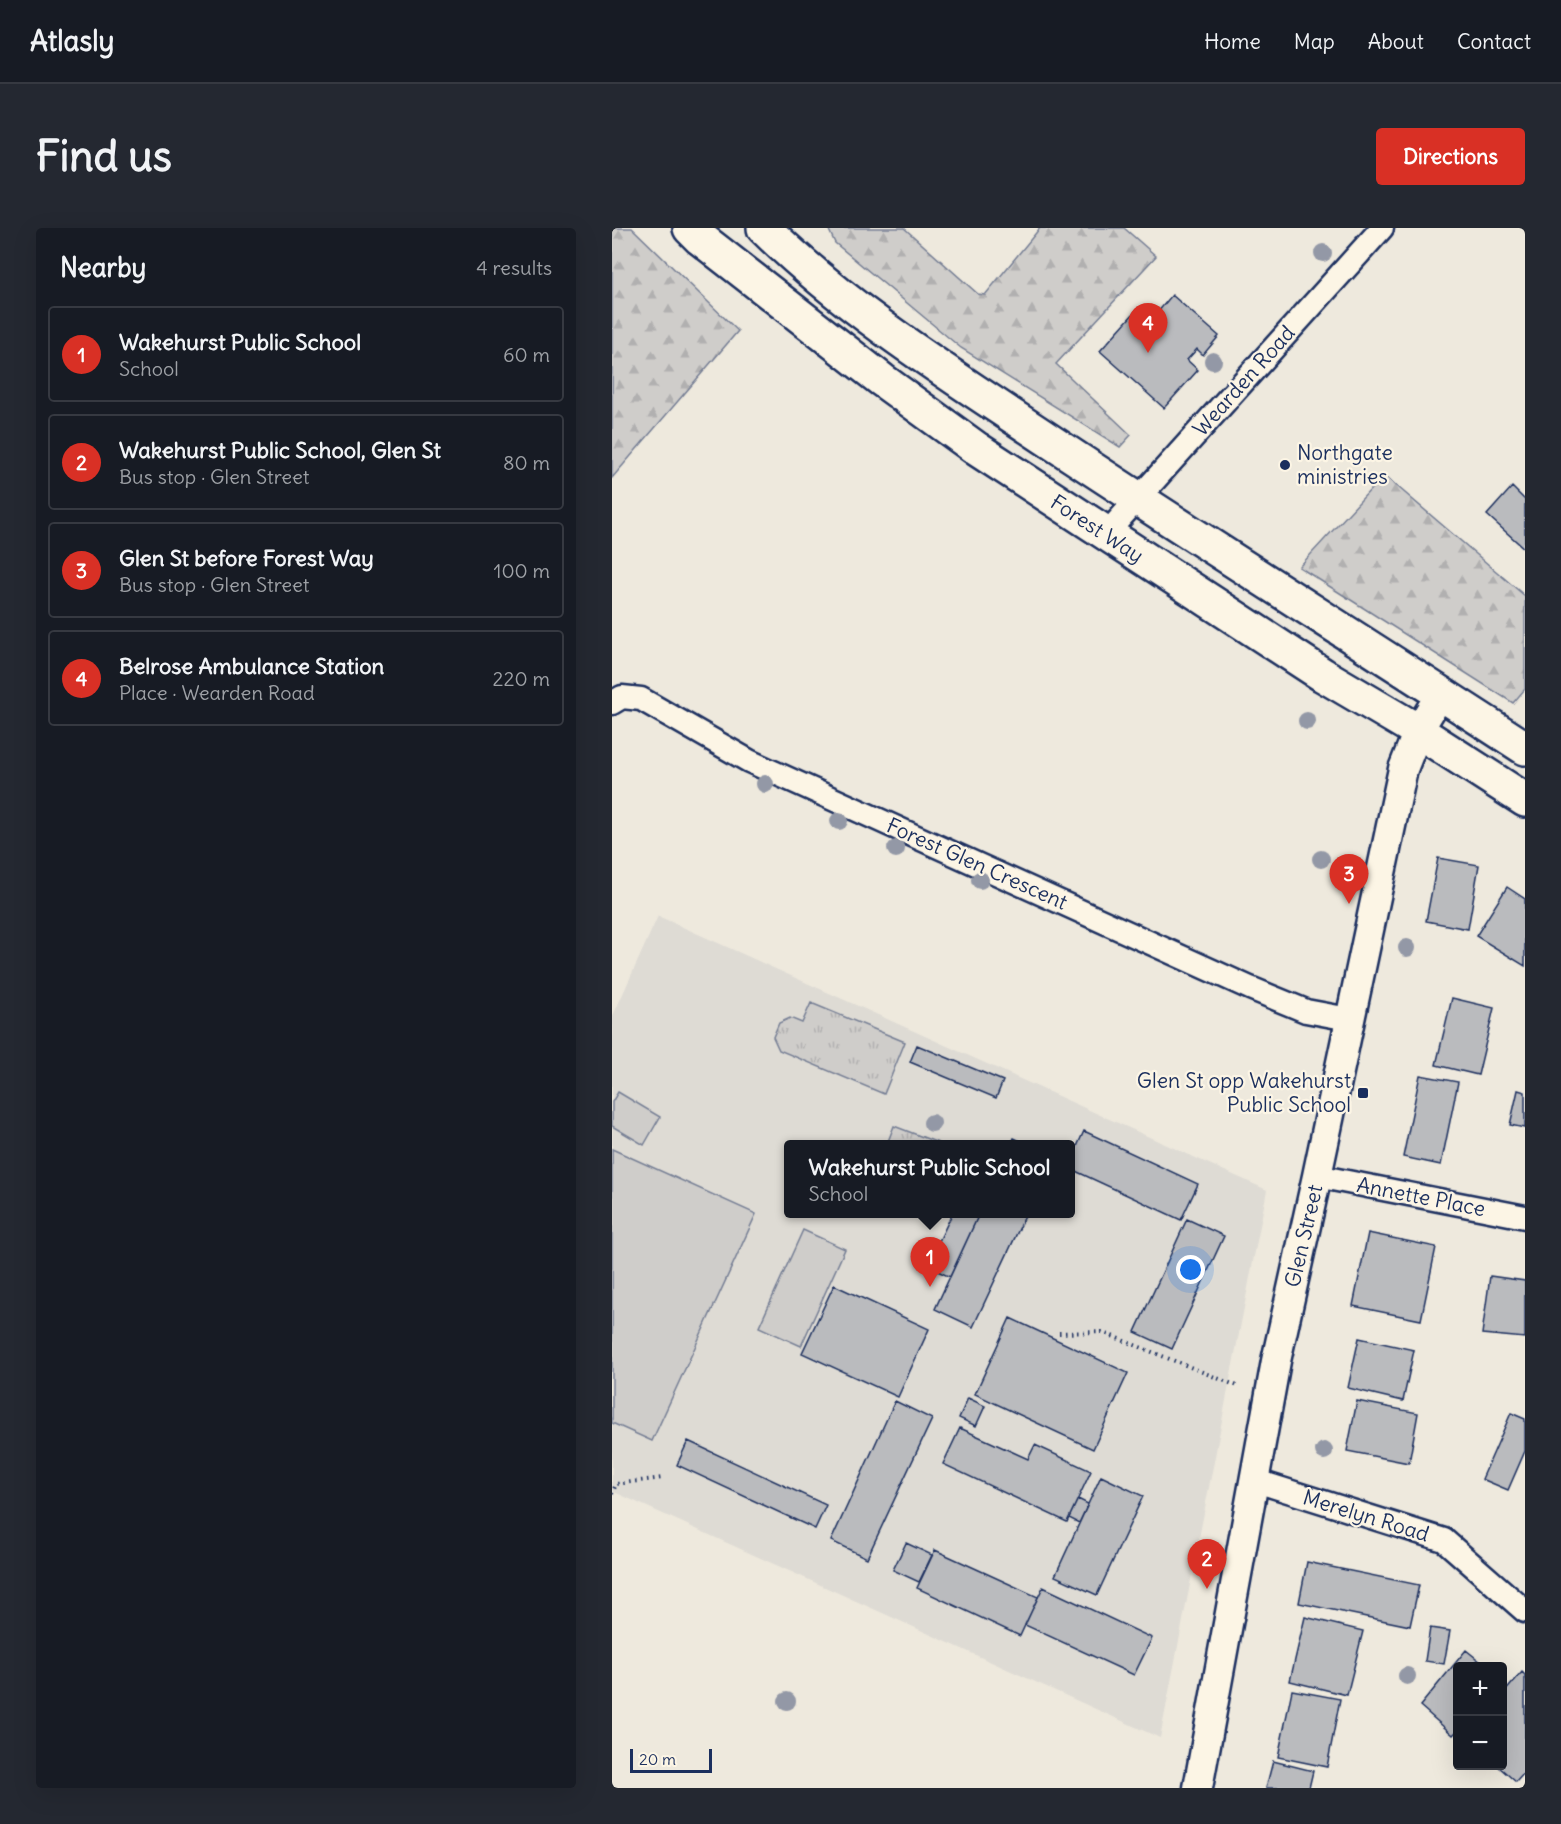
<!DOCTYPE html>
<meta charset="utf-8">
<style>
:root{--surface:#171b24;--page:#242831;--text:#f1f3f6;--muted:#9ea1a6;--line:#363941;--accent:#d93025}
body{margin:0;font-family:Delius,sans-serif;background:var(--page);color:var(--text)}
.controls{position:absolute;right:18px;bottom:18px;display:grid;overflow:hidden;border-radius:6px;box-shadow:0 6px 24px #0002}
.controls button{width:54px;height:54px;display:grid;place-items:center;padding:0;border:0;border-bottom:2px solid var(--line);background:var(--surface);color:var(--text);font:30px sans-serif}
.scale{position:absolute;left:18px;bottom:15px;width:82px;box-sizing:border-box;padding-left:6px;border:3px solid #1b2f5e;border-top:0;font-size:16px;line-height:21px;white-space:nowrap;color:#1b2f5e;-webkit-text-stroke:4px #fcf5e5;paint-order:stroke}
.you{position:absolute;left:579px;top:1042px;width:21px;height:21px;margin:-15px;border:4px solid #fff;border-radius:50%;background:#1a73e8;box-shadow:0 0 0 9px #1a73e833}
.badge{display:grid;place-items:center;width:39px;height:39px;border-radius:50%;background:var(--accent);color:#fff;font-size:20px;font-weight:700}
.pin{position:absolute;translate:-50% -50px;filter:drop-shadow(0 2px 3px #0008)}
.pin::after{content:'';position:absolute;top:32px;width:21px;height:18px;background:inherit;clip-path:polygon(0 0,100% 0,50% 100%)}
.popup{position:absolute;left:172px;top:912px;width:291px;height:78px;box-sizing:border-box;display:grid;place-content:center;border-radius:6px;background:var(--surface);filter:drop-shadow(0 2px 4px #0005);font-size:20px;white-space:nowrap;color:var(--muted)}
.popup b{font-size:22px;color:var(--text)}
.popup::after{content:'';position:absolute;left:50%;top:100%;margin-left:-12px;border:12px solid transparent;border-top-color:var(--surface)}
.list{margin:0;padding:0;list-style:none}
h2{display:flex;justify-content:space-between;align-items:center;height:78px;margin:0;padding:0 24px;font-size:26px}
h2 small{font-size:20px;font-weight:400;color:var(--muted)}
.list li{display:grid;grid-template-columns:39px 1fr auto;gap:18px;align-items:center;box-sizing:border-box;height:96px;margin:0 12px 12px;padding:0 12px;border:2px solid var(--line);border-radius:6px}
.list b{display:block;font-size:22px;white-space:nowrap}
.list p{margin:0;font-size:20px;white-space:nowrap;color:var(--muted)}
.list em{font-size:20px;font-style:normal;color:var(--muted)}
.map{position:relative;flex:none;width:913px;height:1560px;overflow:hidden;border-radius:6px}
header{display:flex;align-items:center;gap:36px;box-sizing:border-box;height:84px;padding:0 30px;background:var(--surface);border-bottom:2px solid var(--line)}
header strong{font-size:28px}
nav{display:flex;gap:33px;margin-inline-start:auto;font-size:21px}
.intro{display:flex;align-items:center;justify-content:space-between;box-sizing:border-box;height:144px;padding:0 36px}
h1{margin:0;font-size:42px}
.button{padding:15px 27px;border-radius:6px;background:var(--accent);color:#fff;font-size:21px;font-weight:700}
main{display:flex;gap:36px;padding:0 36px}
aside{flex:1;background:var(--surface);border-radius:6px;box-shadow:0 6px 24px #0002}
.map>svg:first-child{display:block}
.built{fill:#dedbd4;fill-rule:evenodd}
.green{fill:#cfcdca;stroke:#757e94;stroke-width:1.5}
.forest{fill:url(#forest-firs);stroke:#757e94;stroke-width:1.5}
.park{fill:url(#park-tufts);stroke:#757e94;stroke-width:1.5}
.building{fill:#babbbe;stroke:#1b2f5e;stroke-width:1.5}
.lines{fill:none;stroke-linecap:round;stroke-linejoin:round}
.minor-casing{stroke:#1b2f5e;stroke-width:27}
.tertiary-casing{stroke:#1b2f5e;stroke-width:33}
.primary-casing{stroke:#1b2f5e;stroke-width:38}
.path{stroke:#1b2f5e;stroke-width:4;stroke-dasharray:1.5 4.5;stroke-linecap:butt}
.minor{stroke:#fcf5e5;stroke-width:22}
.tertiary{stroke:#fcf5e5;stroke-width:28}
.primary{stroke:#fcf5e5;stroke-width:33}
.tree{fill:#9398a6}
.poi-dot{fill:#1b2f5e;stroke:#fcf5e5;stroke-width:2}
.labels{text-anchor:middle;stroke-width:4.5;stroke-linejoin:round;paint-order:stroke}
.street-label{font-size:21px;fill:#1b2f5e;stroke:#fcf5e5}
.poi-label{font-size:21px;fill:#1b2f5e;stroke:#fcf5e5;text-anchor:start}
</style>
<header>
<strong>Atlasly</strong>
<nav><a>Home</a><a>Map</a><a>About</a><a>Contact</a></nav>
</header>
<div class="intro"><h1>Find us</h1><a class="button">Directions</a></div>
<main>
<aside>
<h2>Nearby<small>4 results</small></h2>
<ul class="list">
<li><span class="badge">1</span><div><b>Wakehurst Public School</b><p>School</p></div><em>60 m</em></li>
<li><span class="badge">2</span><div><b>Wakehurst Public School, Glen St</b><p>Bus stop · Glen Street</p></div><em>80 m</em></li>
<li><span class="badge">3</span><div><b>Glen St before Forest Way</b><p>Bus stop · Glen Street</p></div><em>100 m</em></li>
<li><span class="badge">4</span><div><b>Belrose Ambulance Station</b><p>Place · Wearden Road</p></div><em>220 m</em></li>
</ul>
</aside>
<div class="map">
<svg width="913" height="1560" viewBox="0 0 913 1560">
<defs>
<pattern id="forest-firs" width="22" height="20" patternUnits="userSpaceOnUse" patternTransform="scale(1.5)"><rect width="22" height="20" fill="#cfcdca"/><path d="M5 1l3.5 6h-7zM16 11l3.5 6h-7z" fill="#b1b0b0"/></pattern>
<pattern id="park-tufts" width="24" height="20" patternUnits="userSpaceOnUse" patternTransform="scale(1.5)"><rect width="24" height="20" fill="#cfcdca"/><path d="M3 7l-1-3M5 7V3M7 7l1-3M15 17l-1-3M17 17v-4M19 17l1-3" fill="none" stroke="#b1b0b0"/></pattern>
</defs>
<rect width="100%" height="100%" fill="#eee9dd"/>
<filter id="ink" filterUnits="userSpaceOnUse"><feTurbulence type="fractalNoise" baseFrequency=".0167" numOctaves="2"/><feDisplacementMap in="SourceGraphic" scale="12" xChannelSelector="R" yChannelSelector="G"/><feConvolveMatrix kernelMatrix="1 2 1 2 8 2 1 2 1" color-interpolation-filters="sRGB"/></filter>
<g filter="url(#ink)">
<!-- built -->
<path class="built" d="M46 688 655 962 548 1510 0 1263V790ZM177 916H459V986H177Z"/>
<!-- green -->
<path class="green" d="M6 864 48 889 32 917 0 898V874Z
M0 921 144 986 40 1213 0 1195Z
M191 1002 233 1021 189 1118 147 1099Z"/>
<!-- forest -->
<path class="forest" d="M0 0H20L126 103 0 250Z
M216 0H292L366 66 373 67 428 0H512L544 28 444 136 519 207 508 219 349 120 223 15Z
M772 247 913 368V461L901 475 687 339Z"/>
<!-- park -->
<path class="park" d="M199 775 293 814 272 866 167 822 161 809 167 795 178 790 190 795Z
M282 898 329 916H275Z"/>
<!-- building -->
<path class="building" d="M560 67 607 108 591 127 585 121 575 132 586 142 552 180 488 123 522 85 535 97Z
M900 259 913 272V321L875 287Z
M826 630 867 637 856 701 814 693Z
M895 659 913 671V738L864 708Z
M840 770 882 780 866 847 824 837Z
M305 817 391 853 384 870 298 834Z
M808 847 846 854 829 937 791 929Z
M906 862 913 864V900L898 897Z
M472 903 586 956 569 992 459 941V932Z
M402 910 415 916H399Z
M340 986H367L338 1049 315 1038Z
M367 986H414L361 1099 323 1081Z
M575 991 612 1008 560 1121 523 1104Z
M756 1005 824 1019 809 1092 741 1078Z
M878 1048 913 1053V1110L870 1106Z
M222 1057 317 1101 286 1169 190 1125Z
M398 1090 516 1145 481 1221 363 1166Z
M747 1110 802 1122 791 1173 736 1160Z
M356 1170 373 1178 364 1198 347 1190Z
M283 1173 320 1191 255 1330 219 1313Z
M745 1173 806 1185 797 1235 735 1223Z
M899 1185 913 1191V1223L896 1262 870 1251Z
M348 1200 416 1231 423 1217 479 1243 455 1294 331 1236Z
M76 1213 214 1277 203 1301 65 1237Z
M489 1248 531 1268 485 1367 443 1348Z
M466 1271 476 1276 467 1295 457 1290Z
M294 1315 320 1327 307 1354 281 1342Z
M323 1322 426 1369 408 1408 305 1360Z
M695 1334 807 1357 798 1398 687 1375Z
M431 1359 540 1410 522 1447 413 1397Z
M693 1389 751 1403 735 1467 678 1453Z
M818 1400 838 1403 832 1436 813 1433Z
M854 1422 874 1438H846V1502L841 1507 808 1478Z
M910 1444 913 1447V1544L904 1554 886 1538H891V1466Z
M680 1462 728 1471 715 1539 666 1529Z
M661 1533 701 1543 697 1560H654Z"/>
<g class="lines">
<!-- minor casing -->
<g class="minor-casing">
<path id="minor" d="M493 307 770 0
M0 475 10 469 29 471 137 533 638 760 694 783 737 791
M705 948 913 989
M641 1252 832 1312 913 1383"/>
</g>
<!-- tertiary casing -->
<g class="tertiary-casing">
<path id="tertiary" d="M586 1560 664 1133 705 948 791 541 806 503 829 465"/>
</g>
<!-- primary casing -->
<g class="primary-casing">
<path id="primary" d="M78 0 88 10 270 152 365 221 711 447 806 503 913 572
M152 0C236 83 340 148 438 213 595 317 755 417 913 520"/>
</g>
<!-- path -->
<path class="path" d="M447 1105 490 1104 628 1159
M0 1266 4 1256 51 1250"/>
<!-- minor -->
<use href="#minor" class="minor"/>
<!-- tertiary -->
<use href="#tertiary" class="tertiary"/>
<!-- primary -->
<use href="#primary" class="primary"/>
</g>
<!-- trees -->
<g class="tree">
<circle cx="711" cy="25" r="9"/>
<circle cx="601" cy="133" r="9"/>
<circle cx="695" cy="493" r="9"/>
<circle cx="153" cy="556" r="9"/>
<circle cx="227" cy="593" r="9"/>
<circle cx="284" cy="621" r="9"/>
<circle cx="709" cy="631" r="9"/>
<circle cx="368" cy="652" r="9"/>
<circle cx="795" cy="720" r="9"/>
<circle cx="320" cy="895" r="9"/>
<circle cx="712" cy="1223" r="9"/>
<circle cx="795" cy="1448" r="9"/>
<circle cx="175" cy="1473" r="9"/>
</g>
</g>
<!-- markers -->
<g class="poi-dot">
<circle cx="673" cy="237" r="6"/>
<rect x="745" y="859" width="12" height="12" rx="3"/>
</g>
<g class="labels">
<!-- street labels -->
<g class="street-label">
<text transform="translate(632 153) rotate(-48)" y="7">Wearden Road</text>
<text transform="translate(485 301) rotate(33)" y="7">Forest Way</text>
<text transform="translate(365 636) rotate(24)" y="7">Forest Glen Crescent</text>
<text transform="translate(809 969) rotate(11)" y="7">Annette Place</text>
<text transform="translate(692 1008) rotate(-77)" y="7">Glen Street</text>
<text transform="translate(754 1288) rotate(17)" y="7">Merelyn Road</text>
</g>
<!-- poi labels -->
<g class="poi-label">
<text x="685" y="232">Northgate<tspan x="685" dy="24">ministries</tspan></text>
<text x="739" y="860" text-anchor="end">Glen St opp Wakehurst<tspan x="739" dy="24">Public School</tspan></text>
</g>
</g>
</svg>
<div class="controls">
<button>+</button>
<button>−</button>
</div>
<div class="scale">20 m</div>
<div class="you"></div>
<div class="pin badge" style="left:318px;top:1059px">1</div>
<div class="popup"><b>Wakehurst Public School</b>School</div>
<div class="pin badge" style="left:595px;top:1361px">2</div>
<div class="pin badge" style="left:737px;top:676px">3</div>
<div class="pin badge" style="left:536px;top:125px">4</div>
</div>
</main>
